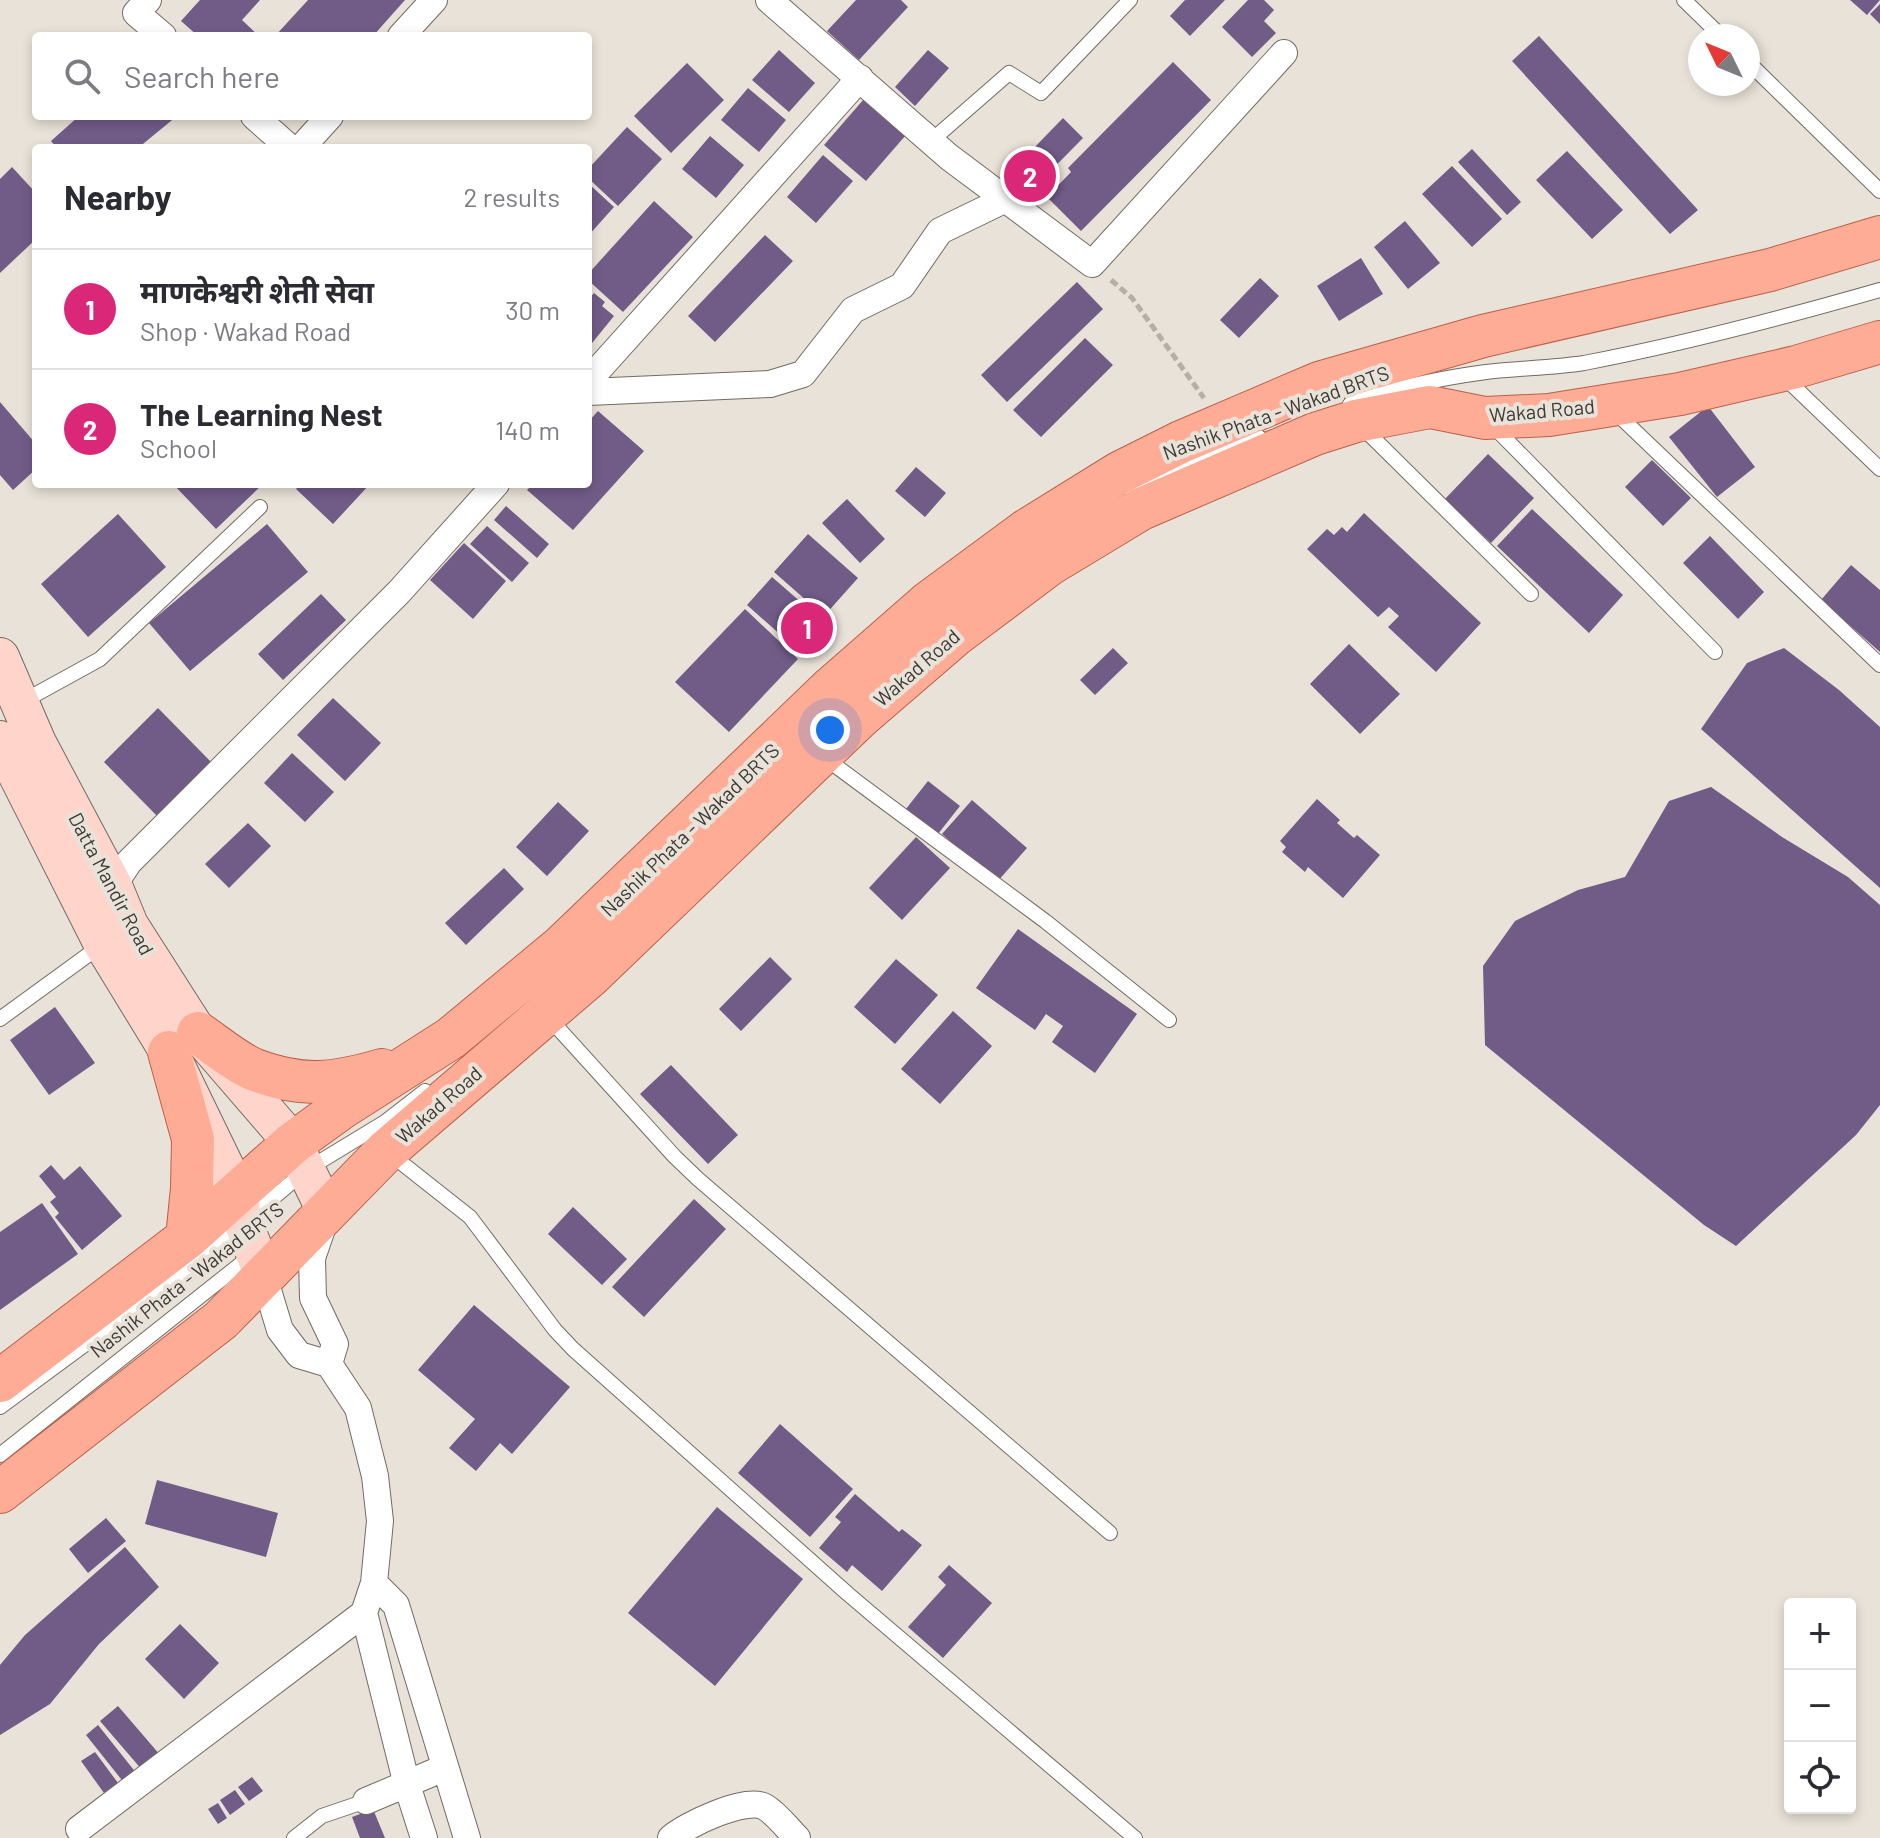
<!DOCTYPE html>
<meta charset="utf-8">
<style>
:root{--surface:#fff;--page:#f7f7f7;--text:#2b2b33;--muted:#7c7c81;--line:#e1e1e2;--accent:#db2777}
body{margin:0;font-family:Barlow,"Noto Sans Devanagari",sans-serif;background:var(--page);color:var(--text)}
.controls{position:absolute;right:24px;bottom:24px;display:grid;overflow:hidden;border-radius:8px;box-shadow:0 4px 12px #0003}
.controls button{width:72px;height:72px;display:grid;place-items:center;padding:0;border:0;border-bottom:2px solid var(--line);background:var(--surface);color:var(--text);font:40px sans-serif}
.compass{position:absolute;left:1688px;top:24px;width:72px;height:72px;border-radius:50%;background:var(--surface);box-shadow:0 4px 12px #0003;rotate:313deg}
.you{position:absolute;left:830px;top:730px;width:28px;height:28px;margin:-20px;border:6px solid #fff;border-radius:50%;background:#1a73e8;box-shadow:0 0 0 12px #1a73e833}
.badge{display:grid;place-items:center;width:52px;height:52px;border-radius:50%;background:var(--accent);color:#fff;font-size:26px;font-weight:700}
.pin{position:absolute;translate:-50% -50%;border:4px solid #fff;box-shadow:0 2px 8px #0006}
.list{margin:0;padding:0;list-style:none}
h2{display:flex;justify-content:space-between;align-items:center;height:104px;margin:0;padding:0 32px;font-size:34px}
h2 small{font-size:26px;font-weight:400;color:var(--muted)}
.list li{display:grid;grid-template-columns:52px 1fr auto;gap:24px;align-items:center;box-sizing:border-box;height:120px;padding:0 32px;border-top:2px solid var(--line)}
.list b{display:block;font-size:30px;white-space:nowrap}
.list p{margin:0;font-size:26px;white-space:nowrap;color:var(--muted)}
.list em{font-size:26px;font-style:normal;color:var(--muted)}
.icon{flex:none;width:44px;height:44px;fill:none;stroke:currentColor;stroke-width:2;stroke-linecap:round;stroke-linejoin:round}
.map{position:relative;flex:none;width:1880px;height:1838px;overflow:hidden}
.search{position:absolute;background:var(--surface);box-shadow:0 4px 12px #0003;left:32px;top:32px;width:560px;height:88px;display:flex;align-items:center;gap:20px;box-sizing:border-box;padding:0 28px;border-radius:8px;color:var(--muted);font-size:30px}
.panel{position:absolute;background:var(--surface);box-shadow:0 4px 12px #0003;left:32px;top:144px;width:560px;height:344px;border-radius:8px}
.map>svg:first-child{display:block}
.building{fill:#715c88}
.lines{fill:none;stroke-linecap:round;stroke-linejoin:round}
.lane-casing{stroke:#716b62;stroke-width:16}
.street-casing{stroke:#716b62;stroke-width:28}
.secondary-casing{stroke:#716b62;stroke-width:40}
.primary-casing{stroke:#bb6048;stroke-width:44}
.path{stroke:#b5afa7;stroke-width:5;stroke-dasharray:8 4;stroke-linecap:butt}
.lane{stroke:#fff;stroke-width:14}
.street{stroke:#fff;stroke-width:26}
.secondary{stroke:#ffd5cb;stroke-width:38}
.primary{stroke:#ffac97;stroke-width:42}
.labels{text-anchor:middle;stroke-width:8;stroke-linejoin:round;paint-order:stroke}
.street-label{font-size:20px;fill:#3c3a36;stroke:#e9e2d8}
</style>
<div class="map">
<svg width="1880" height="1838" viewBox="0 0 1880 1838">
<rect width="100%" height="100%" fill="#e9e2d8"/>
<!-- building -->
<path class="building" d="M200 0H260L242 20 259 36H198L181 21Z
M308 0H405L373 36H275Z
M856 0H901L908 7 859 60 827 31Z
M1185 0H1225L1190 36 1170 16Z
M1248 0H1264L1274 10 1264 21 1276 33 1252 57 1222 27Z
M1850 0H1880L1867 15Z
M1880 4V24L1870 14Z
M1539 36 1698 210 1670 234 1512 61Z
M779 50 815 83 789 112 752 80Z
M928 50 949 68 915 106 895 87Z
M1173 62 1211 100 1081 231 1047 197 1071 172 1068 168Z
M687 63 724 100 671 153 634 116Z
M748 88 786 120 759 152 721 120Z
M870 92 912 128 866 181 824 145Z
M79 116H177L138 148H57L51 141Z
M1063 118 1083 138 1021 201 1001 182Z
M627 127 662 159 618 206 588 178V169Z
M710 136 744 165 716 198 682 169Z
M1472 149 1521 202 1507 215 1458 162Z
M1567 151 1623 210 1592 239 1536 180Z
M823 155 853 181 816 223 787 197Z
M1452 166 1502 219 1472 247 1422 194Z
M12 167 36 193V239L0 273V179Z
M588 183 614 207 588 236Z
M654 201 693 237 623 312 588 280V274Z
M1405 221 1440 263 1408 289 1374 247Z
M765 235 793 261 715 342 688 316Z
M1361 258 1383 294 1339 321 1317 286Z
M1260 278 1279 296 1239 338 1220 320Z
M1077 282 1103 309 1007 402 981 375Z
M594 293 605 302 602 306 614 316 588 348V300Z
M1085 338 1113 365 1041 437 1013 410Z
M0 402 36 444V469L13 490 0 475Z
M1708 406 1755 467 1717 497 1669 437Z
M598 411 644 451 573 530 527 490 533 484H588V422Z
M1488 454 1534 498 1491 543 1445 499Z
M1652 460 1691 498 1663 526 1625 487Z
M916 467 946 493 925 517 895 491Z
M173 484H263L216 529Z
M301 484H370L333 524 296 489Z
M847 499 885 539 860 563 822 523Z
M506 506 549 544 537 558 494 520Z
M1532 509 1623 595 1589 633 1497 546Z
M1364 513 1481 623 1436 672 1388 627 1399 616 1389 607 1378 617 1307 549 1327 529 1334 535 1342 527 1347 532Z
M118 514 166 567 88 637 41 584Z
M267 524 308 572 190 671 149 623Z
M487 526 529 563 512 582 470 544Z
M808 534 858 578 824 616 774 572Z
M1710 536 1764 592 1738 619 1683 563Z
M464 543 506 581 473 619 430 580Z
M1851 565 1880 590V652L1821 600Z
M772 577 818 617 793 646 747 605Z
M321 594 346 620 283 680 258 654Z
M745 609 798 659 729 732 675 682Z
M1349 644 1400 694 1360 734 1310 684Z
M1113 648 1128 663 1095 695 1080 680Z
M1784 648 1839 690 1880 727V888L1701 729 1747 663Z
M333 698 381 743 345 781 297 735Z
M158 708 213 764 159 818 104 762Z
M292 753 334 792 305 822 264 783Z
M928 781 960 806 934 839 902 814Z
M1711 787 1782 837 1848 877 1880 905V1105L1856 1135 1736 1246 1704 1225 1485 1045 1483 966 1515 921 1578 890 1625 877 1669 801Z
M1317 799 1340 820 1337 823 1354 838 1357 835 1380 855 1343 898 1308 867 1305 872 1282 852 1286 847 1280 841Z
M972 800 1027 848 997 882 942 834Z
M558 802 589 831 547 876 516 847Z
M248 823 271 846 229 888 205 864Z
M916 837 950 868 902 920 869 888Z
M504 868 524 889 466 945 445 923Z
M1018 929 1137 1014 1095 1073 1052 1042 1063 1026 1046 1014 1035 1030 976 988Z
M770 957 792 979 741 1031 719 1009Z
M896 959 938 995 895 1044 854 1007Z
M55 1007 95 1063 49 1095 10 1040Z
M953 1011 992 1046 940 1104 901 1069Z
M671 1065 738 1135 708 1164 640 1094Z
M51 1165 64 1180 80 1166 122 1216 82 1250 55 1217 59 1213 50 1202 56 1197 39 1176Z
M694 1199 726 1229 644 1317 612 1287Z
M42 1203 78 1254 0 1310V1232Z
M573 1207 627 1259 602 1285 548 1234Z
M474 1305 570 1387 512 1454 500 1443 476 1471 449 1448 475 1419 418 1370Z
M780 1424 853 1489 810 1537 738 1473Z
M157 1480 278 1513 266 1557 145 1524Z
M855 1494 899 1532 902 1529 922 1545 882 1591 852 1565 847 1572 819 1548 841 1522 835 1517Z
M717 1507 803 1579 715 1686 628 1613Z
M106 1518 126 1541 88 1573 69 1549Z
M125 1547 159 1587 99 1644 50 1704 0 1735V1665L25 1635Z
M949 1565 992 1603 943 1658 908 1627 946 1585 938 1577Z
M180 1624 219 1663 184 1699 145 1659Z
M118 1706 161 1756 143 1771 100 1721Z
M98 1725 137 1774 125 1784 86 1735Z
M95 1752 118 1783 104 1793 81 1761Z
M252 1777 263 1791 249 1801 238 1787Z
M235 1790 245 1804 230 1815 220 1800Z
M218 1803 227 1818 218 1824 208 1809Z
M373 1809 385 1838H360L352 1817Z"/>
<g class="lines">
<!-- lane casing -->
<g class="lane-casing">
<path id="lane" d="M1684 0 1721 36
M1748 62 1880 191
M931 141 1009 73 1041 93 1130 0
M1785 378 1880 469
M1350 404C1393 388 1441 378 1486 372 1519 368 1552 368 1584 363 1684 344 1782 318 1880 290
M1614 411 1880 665
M1491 424 1715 652
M1362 427 1531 594
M1132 493 1173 467 1259 437
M20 703 100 659 260 507
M825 758 1045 921 1169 1020
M548 1017 675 1157 698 1179 1110 1533
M0 1019 103 944
M389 1153 470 1217 555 1330 573 1349 848 1594 1135 1838
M0 1407 205 1256 306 1170 385 1122 425 1091
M0 1455 252 1255
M294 1838 322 1816 366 1801"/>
</g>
<!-- street casing -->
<g class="street-casing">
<path id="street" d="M148 0 136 13 163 36
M769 0 949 157 1092 264 1284 53
M401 36 434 0
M254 116 290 148
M301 148 330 116
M588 381 860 78
M588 392 770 384 803 374 853 310 902 286 940 231 1006 199
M113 886 129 862 399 592 496 484
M324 1223 312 1258 313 1298 335 1344 329 1364
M264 1277 280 1330 299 1355 329 1364
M329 1364 358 1408 375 1476 380 1521 374 1583 364 1613 407 1785 424 1838
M374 1583 396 1605 467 1838
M366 1801 444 1768
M79 1829 364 1613
M671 1838C686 1825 746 1796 765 1807 777 1814 787 1828 797 1838"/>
</g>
<!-- secondary casing -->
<g class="secondary-casing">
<path id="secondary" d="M0 657 37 743 113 886 129 925 198 1033 293 1143 327 1213
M0 740 103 944 169 1052 237 1192 243 1221 264 1277"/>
</g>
<!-- primary casing -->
<g class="primary-casing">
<path id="primary" d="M198 1033C215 1044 235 1062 255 1070 303 1088 334 1084 382 1070
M169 1052 193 1139 192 1188 187 1238
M0 1381 187 1238 293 1143 343 1107 451 1038 562 946 832 687 928 603 1027 530 1119 473 1181 442 1319 383 1483 336 1770 270 1880 237
M0 1492 221 1320 386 1151 589 977 860 717 954 636 1050 564 1141 509 1315 434 1356 421 1430 407 1485 418 1549 415 1680 394 1796 367 1880 342"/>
</g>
<!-- path -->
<path class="path" d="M1111 280 1132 298 1204 398"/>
<!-- lane -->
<use href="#lane" class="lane"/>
<!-- street -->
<use href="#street" class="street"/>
<!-- secondary -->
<use href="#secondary" class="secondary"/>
<!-- primary -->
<use href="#primary" class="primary"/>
</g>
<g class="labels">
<!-- street labels -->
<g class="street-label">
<text transform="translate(1542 411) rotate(-5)" y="7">Wakad Road</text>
<text transform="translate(1276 413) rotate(-20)" y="7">Nashik Phata - Wakad BRTS</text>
<text transform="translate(917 668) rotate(-41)" y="7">Wakad Road</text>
<text transform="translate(690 830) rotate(-44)" y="7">Nashik Phata - Wakad BRTS</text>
<text transform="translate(111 884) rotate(62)" y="7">Datta Mandir Road</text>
<text transform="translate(439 1105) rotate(-41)" y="7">Wakad Road</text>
<text transform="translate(187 1280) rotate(-38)" y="7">Nashik Phata - Wakad BRTS</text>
</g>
</g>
</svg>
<div class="controls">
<button>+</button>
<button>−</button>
<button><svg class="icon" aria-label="locate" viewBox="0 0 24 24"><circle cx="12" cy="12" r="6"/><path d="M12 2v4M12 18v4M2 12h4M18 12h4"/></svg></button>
</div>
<svg class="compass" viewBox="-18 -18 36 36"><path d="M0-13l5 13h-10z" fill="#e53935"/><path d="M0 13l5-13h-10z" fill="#7c7c81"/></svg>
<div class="you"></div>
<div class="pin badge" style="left:807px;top:628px">1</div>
<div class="pin badge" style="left:1030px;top:176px">2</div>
<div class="search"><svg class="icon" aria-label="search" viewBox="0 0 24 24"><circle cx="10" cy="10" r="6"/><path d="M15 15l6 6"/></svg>Search here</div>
<section class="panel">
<h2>Nearby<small>2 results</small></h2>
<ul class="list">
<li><span class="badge">1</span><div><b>माणकेश्वरी शेती सेवा</b><p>Shop · Wakad Road</p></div><em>30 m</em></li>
<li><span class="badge">2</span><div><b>The Learning Nest</b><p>School</p></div><em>140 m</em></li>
</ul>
</section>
</div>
